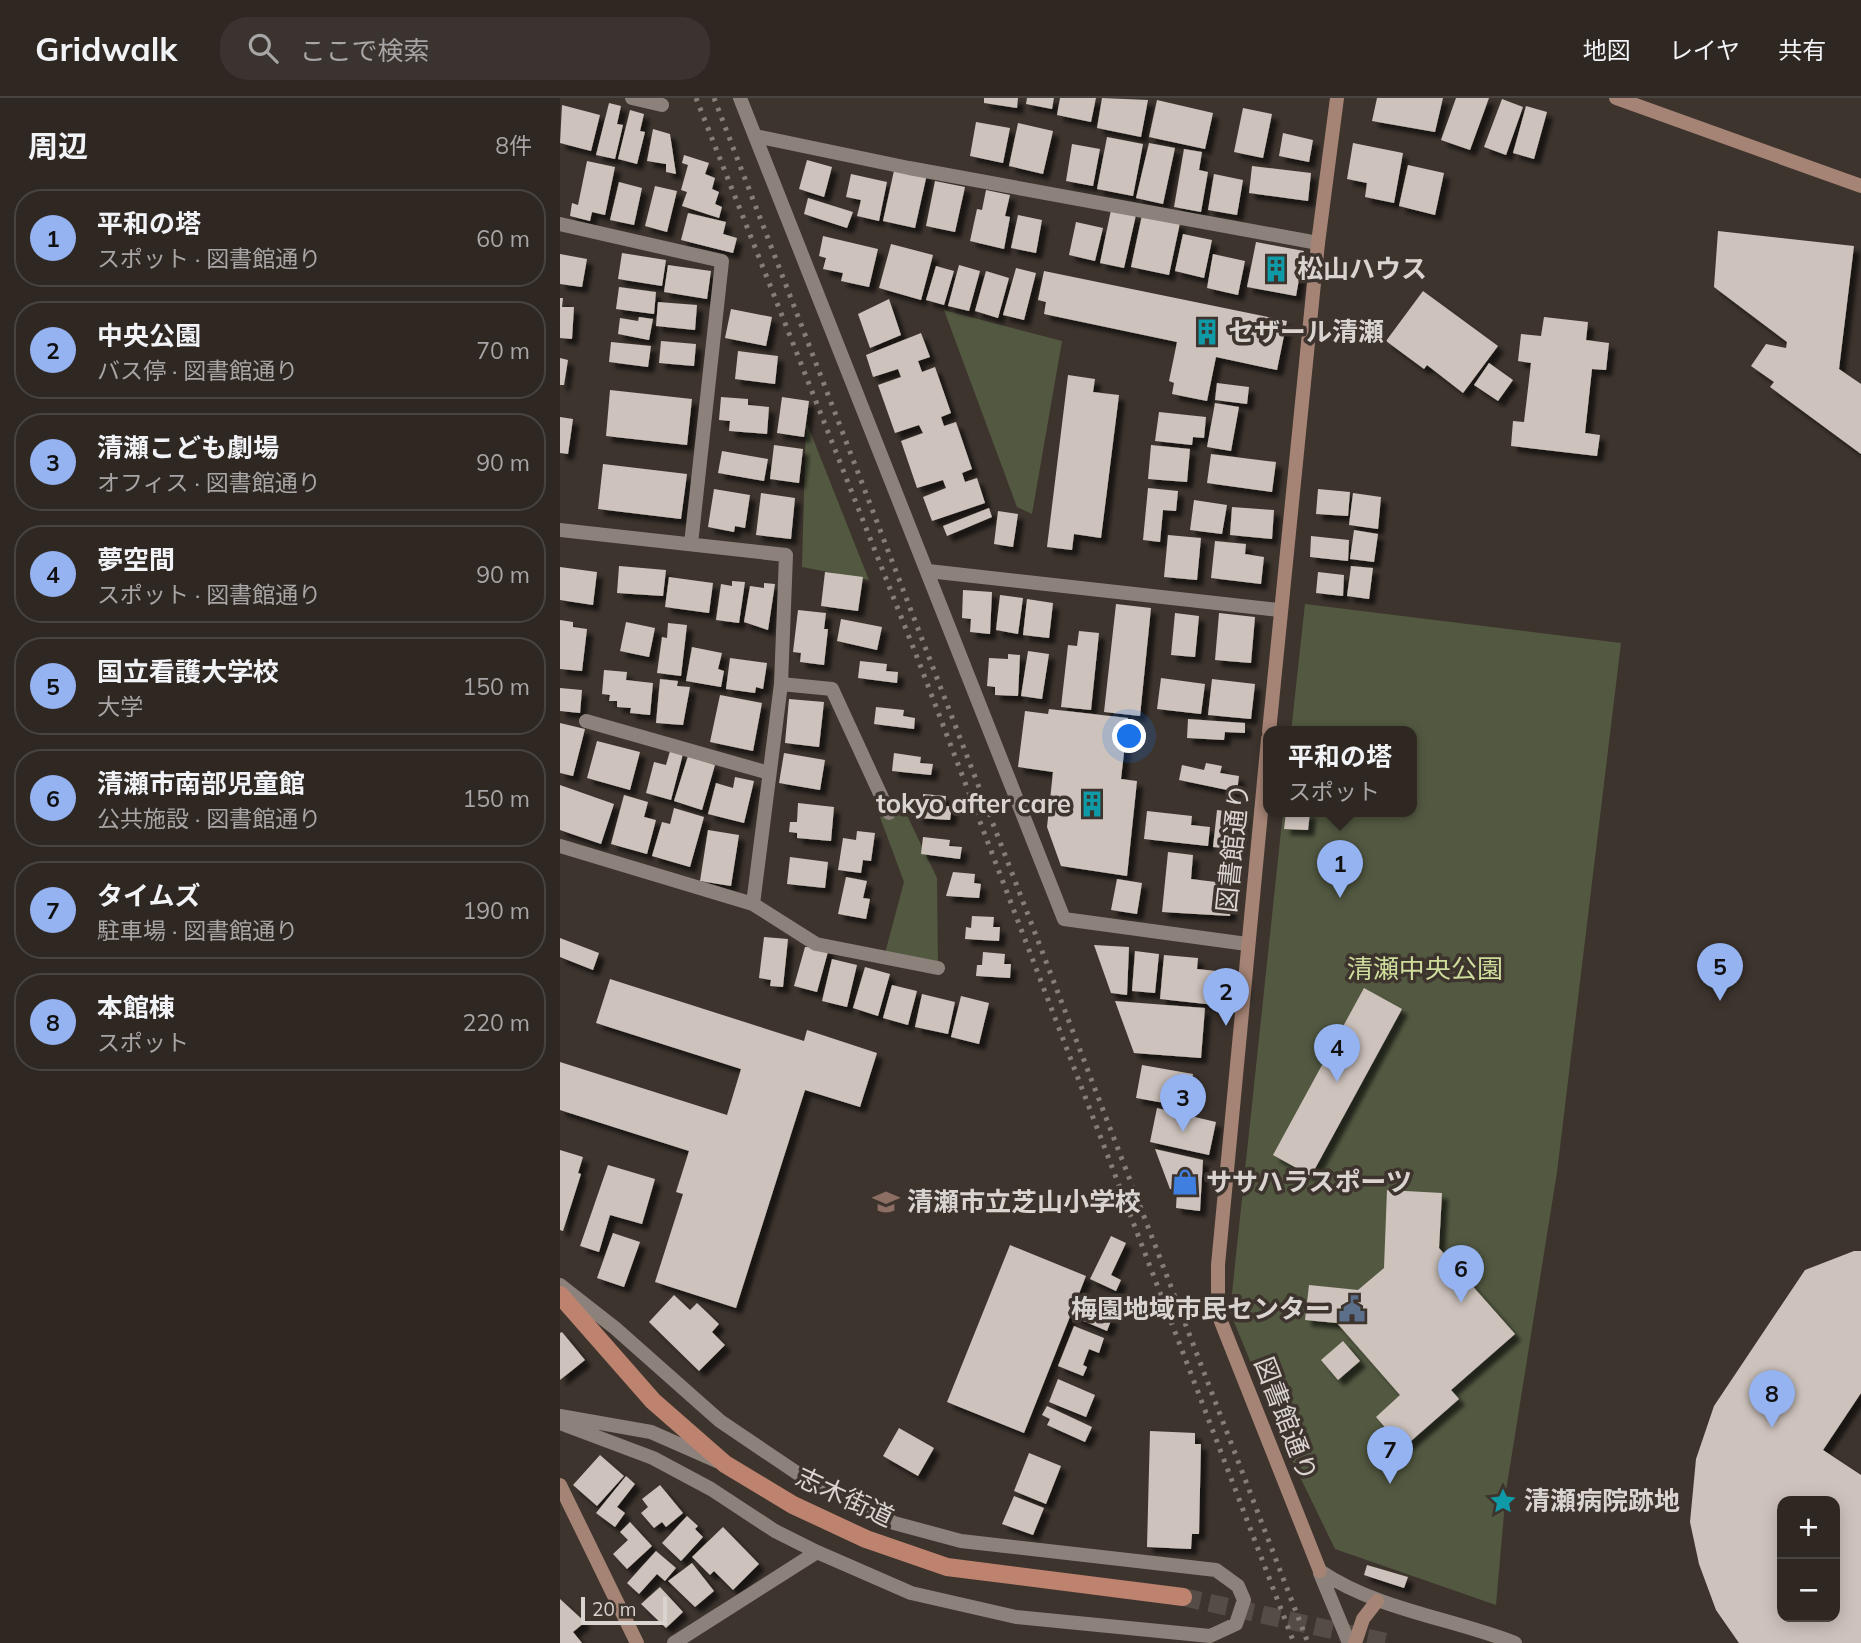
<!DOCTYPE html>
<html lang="ja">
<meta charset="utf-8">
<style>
:root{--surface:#2e2722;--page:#3a332f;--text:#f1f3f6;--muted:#a7a5a5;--line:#494440;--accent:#95b2f1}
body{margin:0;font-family:Mulish,"Noto Sans JP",sans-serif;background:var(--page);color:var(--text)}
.controls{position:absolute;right:21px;bottom:21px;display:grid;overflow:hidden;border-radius:14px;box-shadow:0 4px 18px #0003}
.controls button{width:63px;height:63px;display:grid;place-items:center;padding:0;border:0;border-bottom:2px solid var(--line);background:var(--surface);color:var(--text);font:35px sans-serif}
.scale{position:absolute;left:21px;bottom:18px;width:86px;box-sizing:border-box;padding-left:7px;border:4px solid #dad4d1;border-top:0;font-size:19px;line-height:24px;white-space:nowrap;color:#dad4d1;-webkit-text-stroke:5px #3d342e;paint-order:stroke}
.you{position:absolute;left:570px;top:639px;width:24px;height:24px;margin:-18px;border:5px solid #fff;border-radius:50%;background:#1a73e8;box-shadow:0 0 0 10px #1a73e833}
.badge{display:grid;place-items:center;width:46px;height:46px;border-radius:50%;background:var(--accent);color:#111;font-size:23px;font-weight:700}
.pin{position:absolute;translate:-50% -58px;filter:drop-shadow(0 2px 4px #0008)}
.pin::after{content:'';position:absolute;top:37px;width:24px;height:21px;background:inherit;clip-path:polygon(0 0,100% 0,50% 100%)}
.popup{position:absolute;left:703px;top:628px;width:154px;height:91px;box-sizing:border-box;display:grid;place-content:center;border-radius:14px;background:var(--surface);filter:drop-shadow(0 2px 5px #0005);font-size:23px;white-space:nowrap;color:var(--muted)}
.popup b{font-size:26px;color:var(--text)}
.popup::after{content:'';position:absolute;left:50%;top:100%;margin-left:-14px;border:14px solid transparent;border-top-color:var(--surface)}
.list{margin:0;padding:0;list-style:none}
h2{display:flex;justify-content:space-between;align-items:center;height:91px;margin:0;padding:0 28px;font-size:30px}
h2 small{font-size:23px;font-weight:400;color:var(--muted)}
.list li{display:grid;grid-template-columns:46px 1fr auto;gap:21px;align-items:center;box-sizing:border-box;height:98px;margin:0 14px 14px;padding:0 14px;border:2px solid var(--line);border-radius:28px}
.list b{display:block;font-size:26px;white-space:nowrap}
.list p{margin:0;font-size:23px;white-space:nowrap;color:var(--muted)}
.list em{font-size:23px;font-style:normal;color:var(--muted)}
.icon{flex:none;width:38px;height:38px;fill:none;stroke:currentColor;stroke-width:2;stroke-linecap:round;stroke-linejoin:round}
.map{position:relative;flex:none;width:1301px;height:1545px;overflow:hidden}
header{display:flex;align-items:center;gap:42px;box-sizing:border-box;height:98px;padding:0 35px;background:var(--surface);border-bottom:2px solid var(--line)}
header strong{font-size:33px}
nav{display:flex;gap:38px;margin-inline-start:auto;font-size:24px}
.search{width:490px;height:63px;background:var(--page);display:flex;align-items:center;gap:18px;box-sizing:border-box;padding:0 24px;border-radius:28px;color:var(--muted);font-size:26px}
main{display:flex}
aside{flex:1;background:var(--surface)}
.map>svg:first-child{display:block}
.green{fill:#535941}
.building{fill:#cec3bc;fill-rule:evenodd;filter:url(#shadow)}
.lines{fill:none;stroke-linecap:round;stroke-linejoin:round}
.primary-tunnel{stroke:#554c46;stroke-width:18;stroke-dasharray:18 9;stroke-linecap:butt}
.street{stroke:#8c827b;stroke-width:14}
.secondary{stroke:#a58375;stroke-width:14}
.primary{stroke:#be836f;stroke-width:18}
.rail{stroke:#857d78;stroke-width:5;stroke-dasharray:3.5 7;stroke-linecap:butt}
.labels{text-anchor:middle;stroke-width:7;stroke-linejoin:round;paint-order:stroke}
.poi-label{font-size:26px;font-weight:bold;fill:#dad4d1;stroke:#3d342e;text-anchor:start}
.street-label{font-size:26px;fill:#dad4d1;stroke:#3d342e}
.park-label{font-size:26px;fill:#cedc9c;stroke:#3d342e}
</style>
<header>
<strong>Gridwalk</strong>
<div class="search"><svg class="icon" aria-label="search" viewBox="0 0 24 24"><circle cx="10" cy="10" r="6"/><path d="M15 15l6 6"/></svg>ここで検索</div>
<nav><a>地図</a><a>レイヤ</a><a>共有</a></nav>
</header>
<main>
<aside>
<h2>周辺<small>8件</small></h2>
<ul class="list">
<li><span class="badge">1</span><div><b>平和の塔</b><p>スポット · 図書館通り</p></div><em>60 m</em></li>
<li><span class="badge">2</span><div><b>中央公園</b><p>バス停 · 図書館通り</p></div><em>70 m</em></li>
<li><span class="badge">3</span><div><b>清瀬こども劇場</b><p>オフィス · 図書館通り</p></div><em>90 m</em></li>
<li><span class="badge">4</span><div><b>夢空間</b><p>スポット · 図書館通り</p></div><em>90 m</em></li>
<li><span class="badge">5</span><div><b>国立看護大学校</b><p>大学</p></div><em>150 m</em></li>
<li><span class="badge">6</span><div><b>清瀬市南部児童館</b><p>公共施設 · 図書館通り</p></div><em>150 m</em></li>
<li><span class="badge">7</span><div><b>タイムズ</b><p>駐車場 · 図書館通り</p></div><em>190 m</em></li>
<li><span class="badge">8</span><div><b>本館棟</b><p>スポット</p></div><em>220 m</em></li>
</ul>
</aside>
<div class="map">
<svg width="1301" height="1545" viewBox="0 0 1301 1545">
<defs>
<filter id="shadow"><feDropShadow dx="6" dy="6" stdDeviation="2" flood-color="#0009"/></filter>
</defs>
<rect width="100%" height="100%" fill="#3d342e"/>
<!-- green -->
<path class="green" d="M384 212 502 243 472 416 457 409Z
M246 323 309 482 242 469Z
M745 506 1061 545 997 1074 946 1393 936 1507 775 1451 726 1350 670 1214 723 714H852V634H731Z
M344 711 377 780 378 870 324 859 344 784 320 719Z"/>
<!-- building -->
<path class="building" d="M424 0H458L457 10 424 5Z
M467 0H494L492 11 466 6Z
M500 0H536L531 24 497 17Z
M542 0 588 2 581 39 537 30Z
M817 0H883L875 34 812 23Z
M896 0H929L910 52 881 42Z
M942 1 963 9 946 57 924 49Z
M597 2 653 15 645 51 589 39Z
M49 5 61 8 57 26 63 27 55 61 36 57Z
M2 7 40 17 31 53 0 45Z
M966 8 987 14 974 61 953 55Z
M683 10 712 16 703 60 674 54Z
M70 12 84 16 80 33 85 34 77 66 58 61Z
M416 24 450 30 443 65 410 58Z
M458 25 493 33 483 76 449 68Z
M93 31 110 36 116 76 106 74V66L87 63Z
M723 35 753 42 749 64 719 58Z
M547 39 583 46 573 98 537 91Z
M589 45 615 50 603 106 576 100Z
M793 45 843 55 834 105 805 99 807 85 787 81Z
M512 46 540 51 533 88 506 83Z
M624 51 642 54 639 72 648 74 641 114 614 109Z
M124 57 149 65 145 76 155 80 152 91 159 94 155 106 162 109 159 120 122 108 127 94 121 92 128 67 122 65Z
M247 62 272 69 264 99 239 91Z
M27 63 55 69 45 117 32 114 30 123 10 118 12 105 18 107Z
M848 67 884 75 875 117 839 108Z
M335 68 367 76 355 130 323 123Z
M692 68 751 75 748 103 689 95Z
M291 76 327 84 319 123 297 118 301 102 286 99Z
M654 76 683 82 677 117 648 112Z
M375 83 405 89 395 134 366 128Z
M59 84 82 90 74 127 50 122Z
M95 88 117 93 107 134 85 128Z
M426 92 450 97 445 118 450 119 444 151 410 143 417 111 422 112Z
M248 100 293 114 287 130 244 116Z
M551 112 576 117 564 170 540 165Z
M128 115 166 124 163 136 177 140 173 155 121 142Z
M458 117 482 122 476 155 451 150Z
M582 117 620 125 609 177 571 169Z
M516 124 543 130 535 163 509 157Z
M1158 133 1294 148 1279 271 1301 286V356L1210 289 1214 284 1191 268 1206 246 1226 250 1227 244 1154 189Z
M623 136 652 142 644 180 615 173Z
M263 138 318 151 309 189 281 183 283 175 263 171 266 160 259 158Z
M696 144 744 153 736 198 687 189Z
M331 146 373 157 361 202 319 190Z
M62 155 106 162 102 188 58 181Z
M0 156 27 161 22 189 0 186Z
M653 156 685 163 678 197 647 190Z
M108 167 151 173 147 201 104 194Z
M399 167 420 173 409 213 388 208Z
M376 168 394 173 384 207 366 202Z
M456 170 476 175 464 222 443 217Z
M426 173 449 180 438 220 415 213Z
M484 173 727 223 717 272 656 259 647 303 612 296 614 285 609 283 617 244 484 216 486 204 478 202Z
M59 189 96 194 94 216 56 211Z
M863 193 938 248 903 295 867 267 864 271 826 243Z
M0 200H3L2 209H14L12 241 0 240Z
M329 201 341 237 310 250 298 216Z
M98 204 137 207 135 232 96 228Z
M171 211 212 219 206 248 165 240Z
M79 219 93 221 89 242 58 236 60 220 78 223Z
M984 219 1028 224 1026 242 1049 245 1046 272 1032 271 1025 335 1040 337 1037 358 951 348 953 323 964 324 971 265 958 263 961 236 981 238Z
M361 235 370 259 358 263 362 274 375 269 391 315 381 319 384 328 396 324 412 371 402 375 405 384 417 380 425 405 372 423 363 399 386 390 383 382 357 390 341 343 363 335 359 327 335 335 318 287 341 279 338 271 313 279 306 257Z
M101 243 136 246 134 268 99 265Z
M51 244 91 248 88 269 49 264Z
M178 253 218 258 215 286 175 281Z
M0 260 8 262 4 287H0Z
M929 265 953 282 938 303 914 287Z
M508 277 535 281 533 294 559 297 541 440 514 436 512 452 487 449Z
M657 285 689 289 687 306 655 302Z
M50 292 132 301 127 347 46 338Z
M161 299 188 301V307L209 309 207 336 169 333 170 323 159 322Z
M222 299 249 303 244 339 217 335Z
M655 305 679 309 671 353 647 349Z
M599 314 646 319 644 340 633 339 632 347 595 343Z
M0 319 13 321 8 356 0 355Z
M214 347 243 351 239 385 210 381Z
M591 347 630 351 627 384 588 381Z
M162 353 208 361 204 383 158 375Z
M651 356 716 364 712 394 647 385Z
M43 366 127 376 121 421 38 411Z
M588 390 618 393 616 413 603 412 600 444 583 442Z
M154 391 190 397 185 430 175 428 174 434 148 429Z
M758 391 790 394 788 418 756 416Z
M201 395 235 400 231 441 196 437Z
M793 395 821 399 818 431 789 427Z
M634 402 667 407 662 436 630 432Z
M672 409 714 412 712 441 670 437Z
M429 410 432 419 387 438 383 428Z
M438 413 458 416 453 449 434 446Z
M794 432 818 436 814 464 790 461Z
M608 437 641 440 637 482 604 479Z
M751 438 789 442 788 463 750 459Z
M655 443 686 446 685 456 704 459 701 486 651 480Z
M59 468 106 472 103 498 57 495Z
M791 468 813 470 809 501 787 498Z
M0 469 37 474 33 507 0 502Z
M265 474 303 479 298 513 261 508Z
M758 474 784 477 783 498 756 495Z
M109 479 153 485 149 515 105 509Z
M172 483 185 484 179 525 156 522 161 486 172 488Z
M204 485 215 486 208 532 184 524 190 488 204 490Z
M403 492 432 494 430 536 410 534 411 521 402 520Z
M440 497 463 500 458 536 436 532Z
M467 501 493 505 489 540 463 537Z
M556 506 591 510 580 618 544 614Z
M238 512 266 515 264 531H268L264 567 240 564 241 555 233 554Z
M615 515 639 518 635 559 611 557Z
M659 515 695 519 691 565 655 562Z
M281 521 322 529 317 552 277 543Z
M0 522 13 524V529L27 531 22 573 0 571Z
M66 524 95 530 89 559 60 553Z
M108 525 127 527 121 578 97 575 102 539 107 540Z
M519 533 539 535 531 612 501 609 508 547 517 548Z
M132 549 162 555 158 571 164 573 161 589 126 583Z
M468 553 489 556 482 601 461 598Z
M448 556 460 557 458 598 435 597V589L427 588 429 560 448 561Z
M170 560 207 565 203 591 196 589 195 595 166 591Z
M300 563 327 566 326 573 338 574 337 585 298 580Z
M44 572 67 574 66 582 93 585 90 617 70 615 71 610 57 609V603H49L50 597 42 596Z
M601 580 645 586 641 616 597 611Z
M100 581 118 583 117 588 130 589 123 627 96 625Z
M652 581 695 586 691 621 648 617Z
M0 590 22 592 20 615 0 613Z
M160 597 202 605 193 653 150 644Z
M229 601 264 604 259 649 225 645Z
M316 609 344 612 343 618 355 620 354 631 314 626Z
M489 611 568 620 561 681 577 683 567 778 501 768 487 729 493 674 458 669 465 613 488 616Z
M628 621 685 625V635L665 634 664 642 627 640Z
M0 625 25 631 13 678 0 675Z
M37 643 80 654 70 692 27 680Z
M110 653 123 656 111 702 86 695 94 664 106 667Z
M224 655 265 662 260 692 219 685Z
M334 655 361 659 360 665 373 666 371 677 332 673Z
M128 658 155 667 142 712 114 703Z
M646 665 662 668 660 675 679 678 677 694 619 682 622 667 644 672Z
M175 679 194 683 184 725 148 716 156 685 173 690Z
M0 687 54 706 41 746 0 732Z
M363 696 386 698 385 708H392L390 722 357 720 358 709H363Z
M64 697 88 704 84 719 96 722 87 756 51 746Z
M238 705 274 709 271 743 237 740V735L229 734 230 724H237Z
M114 710 144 719 130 769 92 758 102 724 110 726Z
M657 712 683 715 678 752 653 749Z
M587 713 632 718 631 727 650 729 648 748 584 741Z
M726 714H750L748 732 724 731Z
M148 732 179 737 171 788 140 783Z
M297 733 315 735 311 763 303 762 301 775 278 772 283 740 296 742Z
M363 739 390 742 389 748 402 749 400 761 361 756Z
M608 754 633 757 631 781 673 786 670 818 602 814Z
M230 759 268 764 265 790 227 786Z
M393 774 415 776 414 785 421 786 419 800 386 798Z
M286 779 307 783 303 800 310 801 306 821 278 816Z
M557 781 582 785 577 816 551 812Z
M412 818 434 819 433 829H440L439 843 405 841 406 829 411 830Z
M204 839 228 841 223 889 210 888 211 882 199 880Z
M0 840 39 855 33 872 0 859Z
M534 847 569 849 567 897 551 895Z
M245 849 269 850 257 894 234 888Z
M575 853 599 856 595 895 572 893Z
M423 854 445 856 444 866H451L450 880 416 878 417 867H422Z
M604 857 638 860 637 871 667 874 664 908 600 901Z
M272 861 297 867 287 909 262 903Z
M305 869 330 876 318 918 293 910Z
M50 881 244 943 247 932 317 955 300 1009 245 992 176 1210 95 1184 123 1096 116 1094 129 1053 0 1012V964L167 1017 181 971 36 925Z
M332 887 357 893 348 927 323 920Z
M804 890 842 911 751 1078 713 1057Z
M362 896 395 904 388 936 355 929Z
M401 898 429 905 419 946 391 939Z
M555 903 645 910 641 960 574 955Z
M582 967 633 976 627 1009 576 1000Z
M597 1010 656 1024 649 1057 590 1044Z
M595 1051 643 1062 640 1113 616 1110 617 1092 610 1091Z
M0 1052 23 1059 18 1075 21 1076 3 1133 0 1132Z
M48 1067 95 1081 82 1126 50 1117 39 1154 20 1148Z
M827 1092 882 1095 879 1150 955 1236 891 1292 899 1301 843 1350 816 1319 840 1297 777 1225 745 1222 749 1187 798 1192 824 1170Z
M53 1135 80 1144 64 1189 37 1180Z
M551 1138 566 1145 551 1177 561 1182 556 1193 530 1181Z
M450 1147 526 1178 464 1335 387 1304Z
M1294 1153H1301V1295L1263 1352 1301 1377V1545H1179L1156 1512 1139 1466 1130 1424 1136 1361 1154 1308 1245 1172ZM1222 1403H1275V1519H1222Z
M524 1195 546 1204 542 1216 552 1220 547 1233 514 1219Z
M114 1197 130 1212 137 1205 159 1226 152 1234 165 1247 139 1273 89 1224Z
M514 1228 544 1240 539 1255 529 1251 523 1267 527 1269 523 1278 498 1268Z
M2 1234 25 1262 0 1282V1235Z
M783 1243 800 1263 778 1282 761 1262Z
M498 1281 535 1297 526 1319 489 1304Z
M487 1308 532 1329 525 1344 487 1327 490 1321 482 1317Z
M339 1330 374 1350 358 1378 323 1358Z
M590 1333 635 1335V1346H641L639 1436H632L631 1451 587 1449Z
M469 1355 501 1368 486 1406 454 1393Z
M40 1357 64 1378 37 1408 13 1387Z
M66 1378 75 1386 57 1409 65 1415 55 1429 36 1415Z
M100 1387 123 1415 106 1429 102 1424 94 1430 81 1415 88 1409 82 1401Z
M454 1398 484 1410 473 1437 442 1426Z
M127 1418 138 1428 135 1431 143 1439 121 1463 102 1445Z
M70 1424 92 1448 67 1471 53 1456 68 1442 60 1434Z
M163 1429 199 1466 173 1492 154 1473 150 1477 132 1459Z
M96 1453 116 1470 105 1483 97 1476 79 1496 67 1485Z
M132 1465 154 1493 135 1509 108 1483Z
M807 1467 848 1479 844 1490 804 1477Z
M100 1489 123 1514 106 1530 81 1506Z
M0 1501 25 1524 13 1534 22 1545H0Z"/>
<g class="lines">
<!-- primary-tunnel -->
<path class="primary-tunnel" d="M623 1499 831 1545"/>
<!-- street -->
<path class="street" d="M72 0 102 7
M180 0 504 821 687 846
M195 38 349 70 758 145
M0 126 162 163 131 446
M0 432 226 457 221 586 193 806
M368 473 719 512
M221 586 272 591 329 715
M26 623 209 675
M0 748 193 806 256 846 378 870
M0 1187 55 1230 160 1323 243 1379 334 1425 401 1443 656 1472 678 1488 684 1502 676 1526 650 1538 456 1519 351 1495 257 1454 215 1433 151 1391 93 1360 0 1325
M0 1318 91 1334 157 1363
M760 1473C818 1512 891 1520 955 1545
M760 1475 789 1545
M114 1545 257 1454"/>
<!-- secondary -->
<path class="secondary" d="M1056 0 1301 88
M709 634 758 145 777 0
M708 641 658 1167V1216L760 1473
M0 1387 77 1545
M795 1545 803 1521 817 1503"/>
<!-- primary -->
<path class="primary" d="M0 1197 93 1303 165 1366 233 1407 306 1441 387 1469 623 1499"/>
<!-- rail -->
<path class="rail" d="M136 0 357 559 734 1545
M154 0 748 1545"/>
</g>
<!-- icons -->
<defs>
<g id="building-bare" transform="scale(2.1)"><path d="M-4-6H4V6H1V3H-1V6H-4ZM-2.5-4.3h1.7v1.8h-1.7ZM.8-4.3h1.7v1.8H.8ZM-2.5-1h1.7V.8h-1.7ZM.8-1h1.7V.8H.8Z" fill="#0f9aa8" stroke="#3d342e" stroke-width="2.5" paint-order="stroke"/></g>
<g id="shop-bare" transform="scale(2.1)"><path d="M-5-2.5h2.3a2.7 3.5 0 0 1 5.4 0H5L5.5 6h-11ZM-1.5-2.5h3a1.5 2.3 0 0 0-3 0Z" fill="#3f7fe0" stroke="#3d342e" stroke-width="2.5" paint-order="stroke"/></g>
<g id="school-bare" transform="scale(2.1)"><path d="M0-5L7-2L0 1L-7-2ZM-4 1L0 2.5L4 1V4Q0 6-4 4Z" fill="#8d6e63" stroke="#3d342e" stroke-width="2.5" paint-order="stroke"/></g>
<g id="civic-bare" transform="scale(2.1)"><path d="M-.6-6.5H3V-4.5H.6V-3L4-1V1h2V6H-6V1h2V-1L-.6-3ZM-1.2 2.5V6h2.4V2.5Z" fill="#5c6f8a" stroke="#3d342e" stroke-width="2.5" paint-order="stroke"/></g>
<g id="sight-bare" transform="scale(2.1)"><path d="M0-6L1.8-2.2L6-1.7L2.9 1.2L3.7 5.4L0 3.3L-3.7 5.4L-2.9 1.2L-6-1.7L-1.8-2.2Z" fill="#0f9aa8" stroke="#3d342e" stroke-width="2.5" paint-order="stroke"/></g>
</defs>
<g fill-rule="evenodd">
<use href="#building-bare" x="716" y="171"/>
<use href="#building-bare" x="647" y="234"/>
<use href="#building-bare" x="532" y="706"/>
<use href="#shop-bare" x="625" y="1084"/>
<use href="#school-bare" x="326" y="1104"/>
<use href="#civic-bare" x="792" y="1211"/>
<use href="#sight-bare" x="943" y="1403"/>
</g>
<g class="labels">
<!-- poi labels -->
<g class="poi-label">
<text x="737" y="180">松山ハウス</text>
<text x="668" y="243">セザール清瀬</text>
<text x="511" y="715" text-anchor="end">tokyo after care</text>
<text x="646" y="1093">ササハラスポーツ</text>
<text x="347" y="1113">清瀬市立芝山小学校</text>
<text x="771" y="1220" text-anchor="end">梅園地域市民センター</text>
<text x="964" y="1412">清瀬病院跡地</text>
</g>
<!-- street labels -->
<g class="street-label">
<text transform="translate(673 750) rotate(-84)" y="9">図書館通り</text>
<text transform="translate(726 1321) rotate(69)" y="9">図書館通り</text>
<text transform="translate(285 1399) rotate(25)" y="9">志木街道</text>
</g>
<!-- park labels -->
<g class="park-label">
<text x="865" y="880">清瀬中央公園</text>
</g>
</g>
</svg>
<div class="controls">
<button>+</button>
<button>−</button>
</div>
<div class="scale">20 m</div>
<div class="you"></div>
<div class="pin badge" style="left:780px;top:800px">1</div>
<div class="popup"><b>平和の塔</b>スポット</div>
<div class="pin badge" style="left:666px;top:928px">2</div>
<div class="pin badge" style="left:623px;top:1034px">3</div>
<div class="pin badge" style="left:777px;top:984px">4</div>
<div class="pin badge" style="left:1160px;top:903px">5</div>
<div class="pin badge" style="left:901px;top:1205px">6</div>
<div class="pin badge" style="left:830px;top:1386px">7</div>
<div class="pin badge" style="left:1212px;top:1330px">8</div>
</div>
</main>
